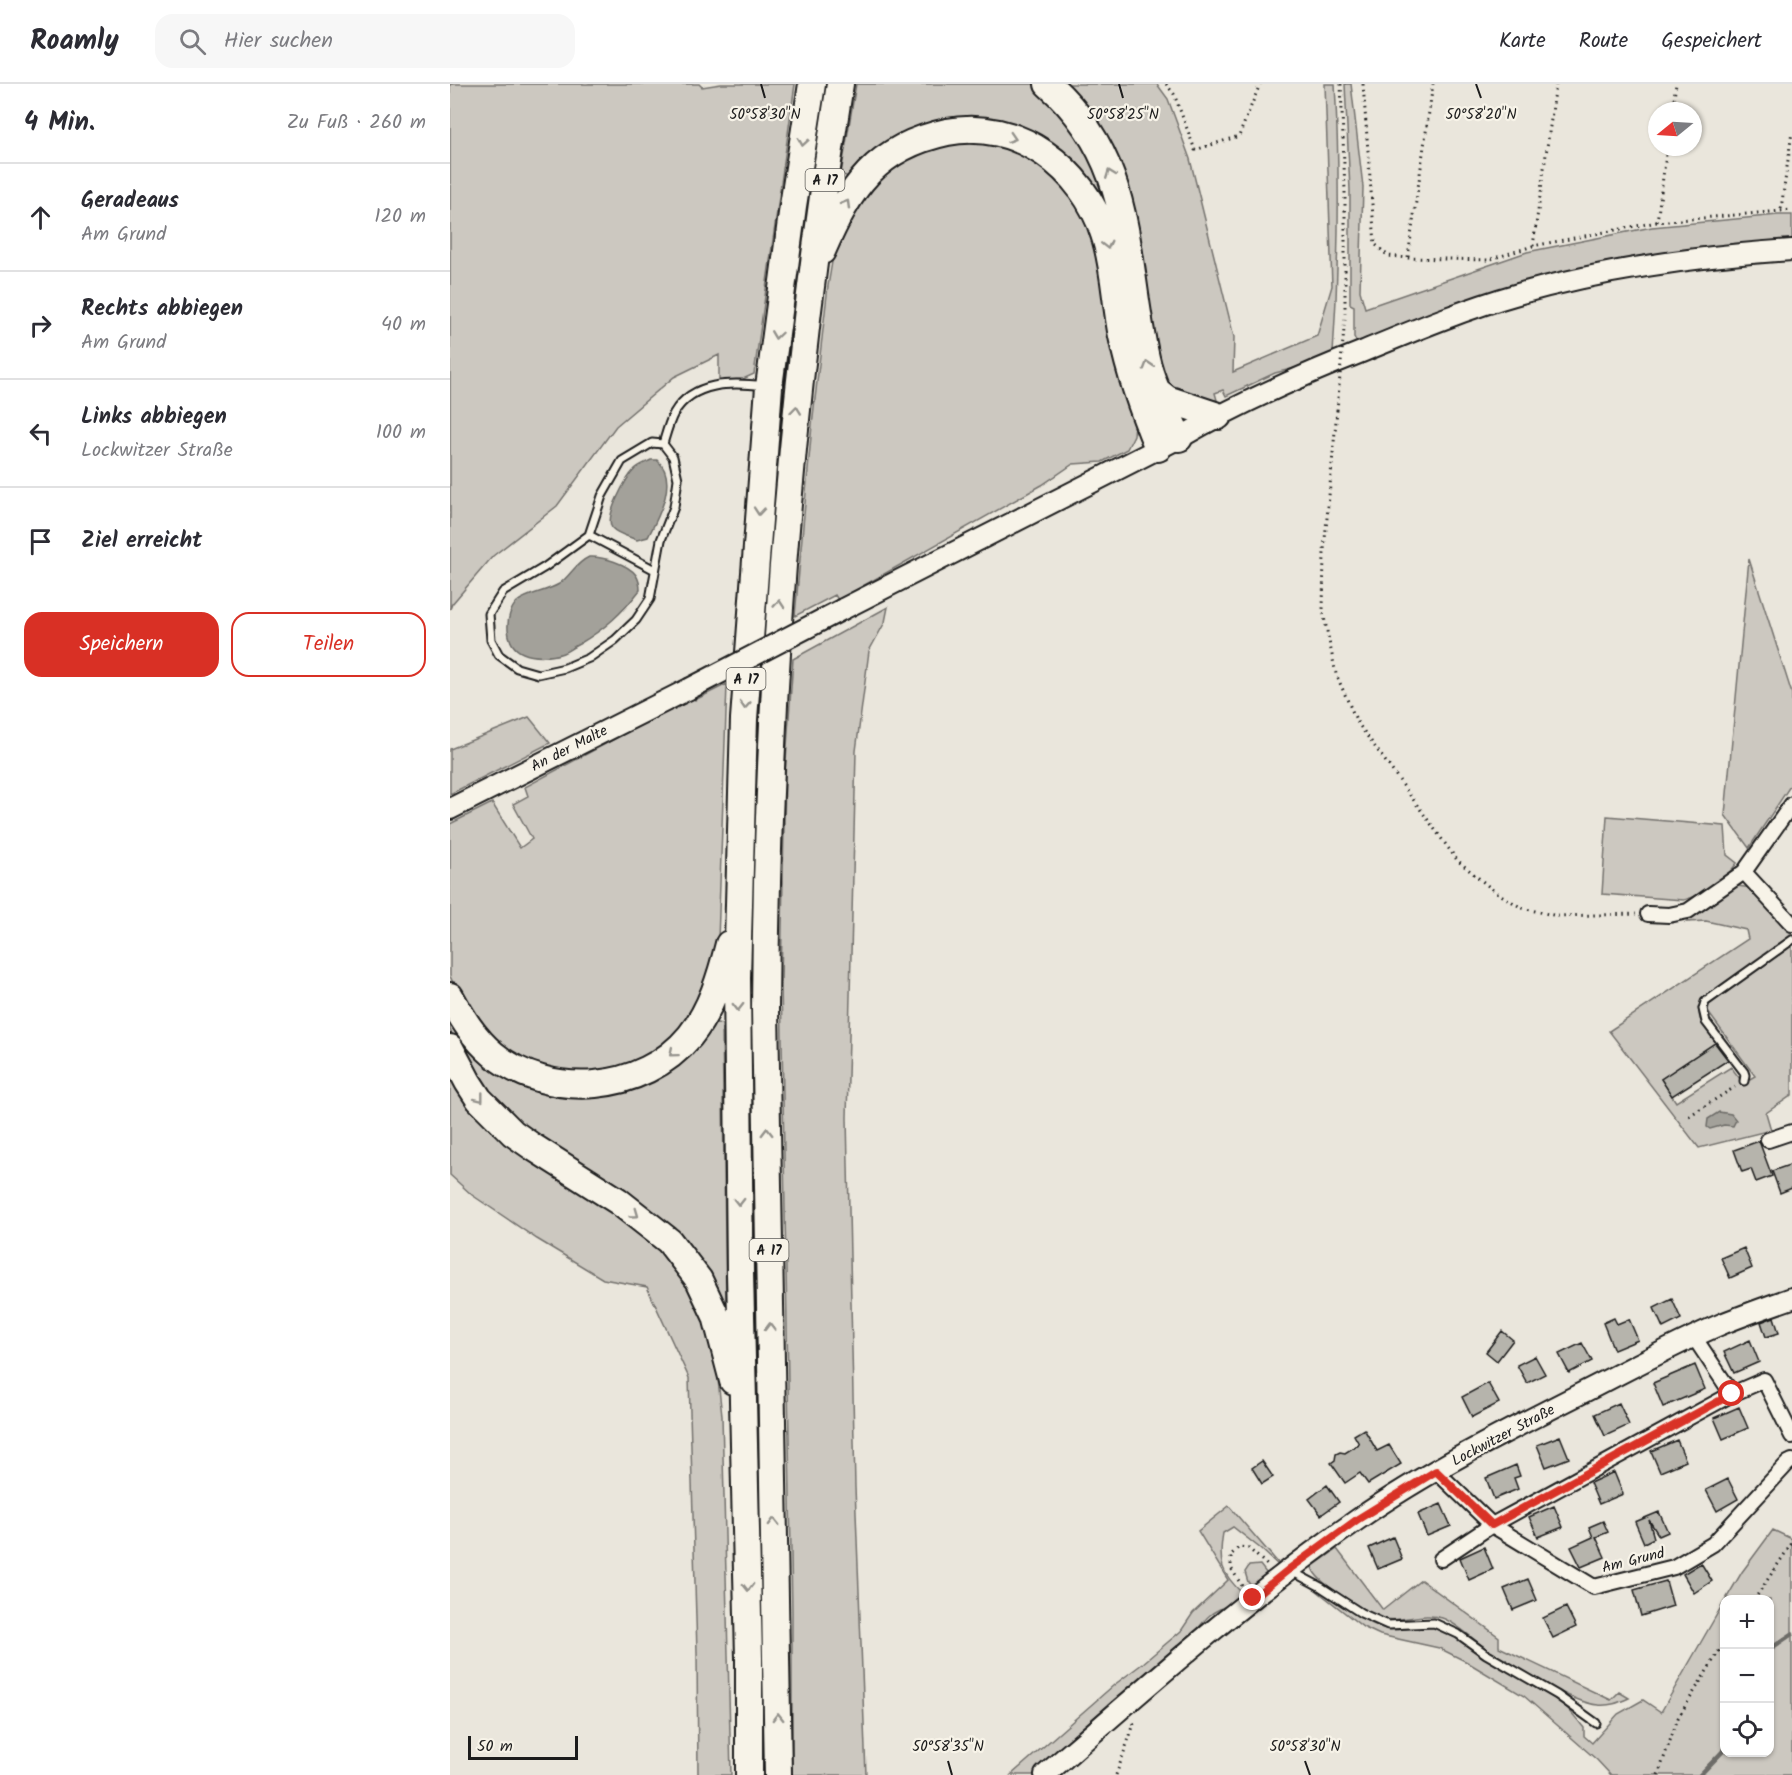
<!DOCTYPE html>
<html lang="de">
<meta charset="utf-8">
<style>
:root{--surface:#fff;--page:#f7f7f7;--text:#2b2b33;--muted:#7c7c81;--line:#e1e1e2;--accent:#d93025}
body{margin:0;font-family:Kalam,sans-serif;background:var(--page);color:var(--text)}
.controls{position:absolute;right:18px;bottom:18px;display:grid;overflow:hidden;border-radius:12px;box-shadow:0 2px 4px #0004}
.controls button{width:54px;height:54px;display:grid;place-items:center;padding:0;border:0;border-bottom:2px solid var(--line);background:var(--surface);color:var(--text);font:30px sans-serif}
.compass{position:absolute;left:1198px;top:18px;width:54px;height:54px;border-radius:50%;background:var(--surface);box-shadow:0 2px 4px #0004;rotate:252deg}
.scale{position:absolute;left:18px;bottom:15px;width:110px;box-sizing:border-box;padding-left:6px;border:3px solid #1c1c1c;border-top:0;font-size:16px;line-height:21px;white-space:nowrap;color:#1c1c1c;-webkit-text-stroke:4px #f7f3e8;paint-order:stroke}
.stop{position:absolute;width:18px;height:18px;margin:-14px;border:4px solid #d93025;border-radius:50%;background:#fff}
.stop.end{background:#d93025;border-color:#fff;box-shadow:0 2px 6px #0008}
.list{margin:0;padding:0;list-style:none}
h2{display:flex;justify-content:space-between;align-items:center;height:78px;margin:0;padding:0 24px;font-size:26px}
h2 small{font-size:20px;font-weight:400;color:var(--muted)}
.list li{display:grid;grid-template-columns:39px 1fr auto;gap:18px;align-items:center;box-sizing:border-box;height:108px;padding:0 24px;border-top:2px solid var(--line)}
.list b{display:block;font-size:22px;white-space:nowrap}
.list p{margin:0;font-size:20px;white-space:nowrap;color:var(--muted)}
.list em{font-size:20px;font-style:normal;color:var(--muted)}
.actions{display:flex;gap:12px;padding:18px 24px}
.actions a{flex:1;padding:14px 0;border:2px solid var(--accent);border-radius:18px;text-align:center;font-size:21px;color:var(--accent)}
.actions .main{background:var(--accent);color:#fff}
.icon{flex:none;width:33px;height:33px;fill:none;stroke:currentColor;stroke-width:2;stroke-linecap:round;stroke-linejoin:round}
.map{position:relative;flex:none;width:1342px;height:1691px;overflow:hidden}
header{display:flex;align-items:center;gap:36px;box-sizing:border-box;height:84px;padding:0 30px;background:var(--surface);border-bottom:2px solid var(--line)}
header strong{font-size:28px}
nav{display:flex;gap:33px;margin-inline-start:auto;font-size:21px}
.search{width:420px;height:54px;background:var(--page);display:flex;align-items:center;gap:15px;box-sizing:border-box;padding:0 21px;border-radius:18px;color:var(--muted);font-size:22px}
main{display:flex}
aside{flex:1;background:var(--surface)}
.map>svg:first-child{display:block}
.green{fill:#ccc8c0;stroke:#74726e;stroke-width:1.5}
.water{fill:#a3a19a;stroke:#6d6c68;stroke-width:1.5}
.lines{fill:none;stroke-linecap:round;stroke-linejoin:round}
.stream{stroke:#6d6c68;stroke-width:4.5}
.building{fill:#b6b4ac;stroke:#1c1c1c;stroke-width:1.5}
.lane-casing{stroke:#1c1c1c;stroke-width:11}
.street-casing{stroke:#1c1c1c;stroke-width:18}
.secondary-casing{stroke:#1c1c1c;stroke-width:24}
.highway-casing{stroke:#1c1c1c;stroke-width:30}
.path{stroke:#1c1c1c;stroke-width:3;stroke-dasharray:1.5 4.5;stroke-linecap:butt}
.lane{stroke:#f7f3e8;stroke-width:7}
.street{stroke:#f7f3e8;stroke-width:14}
.secondary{stroke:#f7f3e8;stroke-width:20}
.highway{stroke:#f7f3e8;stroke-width:26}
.secondary-bridge-casing{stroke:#1c1c1c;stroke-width:24;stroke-linecap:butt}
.path-bridge{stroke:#1c1c1c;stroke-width:3;stroke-dasharray:1.5 4.5;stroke-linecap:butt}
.secondary-bridge{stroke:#f7f3e8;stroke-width:20}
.oneway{stroke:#94928c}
.route{stroke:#d93025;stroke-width:8}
.ticks{fill:none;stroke:#1c1c1c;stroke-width:2}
.labels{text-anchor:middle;stroke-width:4.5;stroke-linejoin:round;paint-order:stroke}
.shield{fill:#f7f3e8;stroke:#5e5c59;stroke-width:1.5}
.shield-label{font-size:14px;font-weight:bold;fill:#1c1c1c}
.street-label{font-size:15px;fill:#1c1c1c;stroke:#f7f3e8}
.ticks-label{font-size:15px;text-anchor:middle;fill:#1c1c1c;stroke:#f7f3e8;stroke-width:4.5;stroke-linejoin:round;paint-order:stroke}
</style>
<header>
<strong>Roamly</strong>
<div class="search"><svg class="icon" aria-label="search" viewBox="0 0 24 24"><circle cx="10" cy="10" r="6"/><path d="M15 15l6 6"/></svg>Hier suchen</div>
<nav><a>Karte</a><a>Route</a><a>Gespeichert</a></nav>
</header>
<main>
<aside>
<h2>4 Min.<small>Zu Fuß · 260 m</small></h2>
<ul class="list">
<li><svg class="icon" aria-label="ahead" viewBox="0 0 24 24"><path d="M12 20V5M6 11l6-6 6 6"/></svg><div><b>Geradeaus</b><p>Am Grund</p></div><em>120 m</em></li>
<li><svg class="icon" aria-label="right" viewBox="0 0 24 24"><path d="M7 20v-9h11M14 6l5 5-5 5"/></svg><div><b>Rechts abbiegen</b><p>Am Grund</p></div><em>40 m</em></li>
<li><svg class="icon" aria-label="left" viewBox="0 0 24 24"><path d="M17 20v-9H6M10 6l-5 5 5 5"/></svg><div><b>Links abbiegen</b><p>Lockwitzer Straße</p></div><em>100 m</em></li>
<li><svg class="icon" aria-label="arrive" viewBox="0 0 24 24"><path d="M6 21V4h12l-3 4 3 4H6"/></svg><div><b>Ziel erreicht</b></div></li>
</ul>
<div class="actions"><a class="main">Speichern</a><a>Teilen</a></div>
</aside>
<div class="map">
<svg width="1342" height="1691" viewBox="0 0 1342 1691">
<rect width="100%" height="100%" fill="#eae6dc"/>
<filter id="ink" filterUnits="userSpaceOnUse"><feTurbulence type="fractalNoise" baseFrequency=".0167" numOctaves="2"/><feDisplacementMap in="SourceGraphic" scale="12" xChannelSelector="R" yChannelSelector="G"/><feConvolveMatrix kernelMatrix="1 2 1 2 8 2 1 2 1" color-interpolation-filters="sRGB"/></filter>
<g filter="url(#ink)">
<!-- green -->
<path class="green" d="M0 0H249L252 3 271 0H345L304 290 293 295 269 297V271L224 293 166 342 107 422 43 472 2 520 0 525Z
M406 0H587L649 78 662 144 549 41 401 94 391 90Z
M606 0H707L718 15 740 75 784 253 783 288 867 252 882 202 875 0H885C890 90 889 180 883 270L849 283 825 289 776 312 773 306 765 309 767 316 750 317 734 314 708 292 680 127Z
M895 0H901L913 103 910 207 915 224 1077 168 1202 143 1328 131H1342V159L998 224 907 259 904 253V222L900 220V106Z
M506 56 559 62 600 85 640 137 685 339 684 351 677 365 652 378 623 380 592 401 388 516 385 511 345 532 362 341 378 202 382 178 392 147 413 109 456 71Z
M1299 475 1342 610V699L1299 764 1275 731Z
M438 523 435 538 419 567 406 667 397 1034 405 1403 416 1691H342V1528L331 898 335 692 343 575Z
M277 600 268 856 255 910 221 959 172 987 97 988 50 965 11 917 0 892V740L42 719 70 764 82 755 63 720 78 712 75 703 243 613 245 616Z
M79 633 100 659 0 710V665Z
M1157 732 1275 742 1277 771 1287 779C1276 795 1254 811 1234 816L1152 810Z
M1287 802 1302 804 1342 851 1256 914 1248 923 1250 935 1266 958 1211 995 1226 1018 1281 983 1293 999 1305 992 1258 928 1259 918 1342 861V1011L1316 1029 1321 1046 1249 1064 1159 947 1298 855 1296 846 1256 837 1236 838Z
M0 930 120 1011 261 938 272 940 276 1227 264 1210 67 1043 14 976 0 946Z
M0 976 13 1000 178 1131 242 1198 264 1259 272 1332 281 1691H248L247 1568 239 1294 197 1203 153 1195 87 1155 22 1111 0 1091Z
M779 1422 829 1480 828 1481 811 1465 783 1443 773 1449C768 1479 771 1489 793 1510 785 1520 770 1523 760 1531 754 1536 750 1542 745 1549 741 1555 734 1561 728 1566L583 1691H561L664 1601 692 1580 731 1547 743 1529 778 1496 748 1447Z
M1323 1446 1342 1455V1691H1161L1147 1676 1074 1612 1017 1578 989 1564 930 1551 913 1543 857 1499C882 1510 913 1540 936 1545 953 1549 970 1539 987 1543 1005 1547 1019 1563 1034 1572 1057 1587 1084 1597 1106 1614 1116 1621 1126 1634 1134 1644V1652L1142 1659 1168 1630 1193 1616 1211 1628 1274 1518V1668H1320V1516L1276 1515 1292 1488Z
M887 1465 933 1526 971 1496 1049 1553V1563L1161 1616 1169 1608 1179 1614C1168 1619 1160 1622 1148 1621 1122 1619 1056 1579 1034 1563 1021 1554 1007 1539 992 1534 970 1527 946 1542 924 1532 910 1522 865 1499 862 1483Z
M810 1481 817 1490 815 1495 804 1504 798 1498 795 1488 799 1482Z"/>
<!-- water -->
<path class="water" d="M201 376H207C229 395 209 432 198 453L187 456C180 453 167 450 162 444 154 433 176 394 185 385 189 381 195 379 201 376Z
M139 473C152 472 178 480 186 491 189 496 190 500 190 506 172 529 155 545 129 560 124 562 119 567 113 569 102 573 84 574 73 569 54 561 54 531 67 518 78 509 96 508 109 500 121 492 124 480 139 473Z
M1269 1028 1281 1030 1286 1036 1283 1042 1274 1041 1260 1045 1257 1043 1258 1035Z"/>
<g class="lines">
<!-- stream -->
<path class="stream" d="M1320 1565 1342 1550
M1250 1691 1274 1666"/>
</g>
<!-- building -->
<path class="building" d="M1265 959 1278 976 1222 1012 1211 995Z
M1309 1057 1322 1092 1306 1098 1301 1085 1292 1088 1284 1066Z
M1342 1080V1104L1330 1109 1322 1087Z
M1294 1164 1302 1184 1280 1194 1271 1174Z
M1222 1215 1231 1235 1213 1244 1204 1224Z
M1324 1233 1329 1249 1316 1253 1311 1238Z
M1164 1234 1167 1240 1179 1235 1188 1256 1164 1266 1153 1239Z
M1052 1247 1063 1256 1047 1277 1036 1268Z
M1300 1256 1309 1278 1284 1289 1274 1268Z
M1132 1259 1142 1277 1119 1289 1109 1270Z
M1085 1272 1095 1290 1077 1299 1067 1281Z
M1245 1281 1255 1305 1213 1323 1203 1299Z
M1038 1299 1049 1319 1022 1333 1012 1313Z
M1169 1319 1179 1341 1155 1352 1145 1330Z
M1289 1323 1298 1344 1273 1355 1264 1334Z
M914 1345 927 1367 939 1361 951 1380 918 1400 910 1389 895 1399 881 1379 885 1376 886 1370 890 1368 895 1369 909 1360 904 1351Z
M1110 1352 1119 1374 1096 1383 1087 1361Z
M1227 1356 1236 1377 1210 1388 1201 1367Z
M812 1377 823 1393 812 1400 802 1384Z
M1066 1381 1070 1392 1064 1394 1068 1405 1044 1415 1036 1394Z
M1164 1388 1173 1410 1149 1420 1140 1399Z
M1278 1395 1288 1415 1267 1427 1256 1406Z
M877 1401 889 1418 871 1431 859 1415Z
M991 1420 1001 1442 977 1452 968 1430Z
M1104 1422 1113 1443 1088 1453 1079 1433Z
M1209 1428 1218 1448 1209 1452 1199 1436 1204 1454 1194 1459 1185 1438Z
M1153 1437 1158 1448 1146 1453 1155 1473 1131 1483 1121 1463 1143 1453 1139 1443Z
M943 1453 952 1475 928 1485 919 1464Z
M1034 1463 1043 1485 1019 1496 1010 1474Z
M1251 1479 1262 1497 1244 1509 1233 1490Z
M1078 1495 1087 1516 1063 1526 1054 1505Z
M1216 1497 1223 1522 1191 1532 1184 1506Z
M1116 1523 1126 1543 1103 1554 1093 1534Z"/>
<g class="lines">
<!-- lane casing -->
<g class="lane-casing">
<path id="lane" d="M213 360 202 359 172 377 152 412 139 451 95 483 53 508 39 530 41 556 49 571 67 584 88 590 115 584 139 574 165 556 186 536 200 515 211 456 224 423 228 395 223 373 213 360C216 350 219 338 224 329 243 297 282 298 314 302
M139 451 205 486
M1294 997 1295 991 1294 988 1256 938 1253 925 1255 918 1342 856
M841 1487 871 1503 911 1529 938 1541 984 1539 1008 1550 1036 1570 1107 1611 1146 1639"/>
</g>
<!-- street casing -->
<g class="street-casing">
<path id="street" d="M1294 788 1342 840
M1198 830 1219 831 1238 827 1294 788 1342 720
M1318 1056 1342 1048
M1244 1253 1282 1310
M986 1387 1042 1441 1144 1503 1224 1483 1263 1460 1338 1379 1342 1377
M991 1475 1042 1441 1282 1310 1314 1296 1342 1352"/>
</g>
<!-- secondary casing -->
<g class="secondary-casing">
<path id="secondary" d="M393 525 729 354C788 320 850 292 914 267 965 246 1015 225 1068 210 1157 185 1250 172 1342 166
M0 725 239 605
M595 1691C696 1603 797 1513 907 1436 976 1388 1053 1349 1128 1311 1176 1287 1224 1260 1274 1239 1297 1230 1319 1222 1342 1214"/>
</g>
<!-- highway casing -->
<g class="highway-casing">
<path id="highway" d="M598 0C686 78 673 171 696 274 702 302 717 328 729 354
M372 167C400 103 426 63 497 48 567 34 634 85 654 150 665 183 665 218 672 252 680 291 693 328 708 364
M707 307 717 315 768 332
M0 912C12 934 24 954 43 970 100 1017 193 1009 240 952 261 926 271 892 279 860
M0 964 18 998 29 1015 63 1049 83 1063 168 1117 219 1157 249 1196 266 1232 283 1297
M299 1691V1574L290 1189 287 894 294 635 319 303 343 122 362 0
M328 1691 315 925C317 614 340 307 390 0"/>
</g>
<!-- path -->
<path class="path" d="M716 0 724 10 745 66 789 52 810 0
M891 0 895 107V233
M913 0 925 160 938 172 958 174 1038 176 1083 162 1207 138 1342 126
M1222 27 1226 0
M1331 125 1342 48
M1207 138 1217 63
M1083 162 1106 0
M958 173 983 0
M887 326 874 466 873 528 886 590 907 638 1007 776 1043 806 1072 824 1107 832 1186 830
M1239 1032 1285 1003
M792 1502 781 1484V1471L789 1463 798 1464 818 1482
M1304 1516 1342 1459
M666 1691 684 1640 682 1637
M1208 1691 1228 1634 1274 1559"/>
<!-- lane -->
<use href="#lane" class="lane"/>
<!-- street -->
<use href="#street" class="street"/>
<!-- secondary -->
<use href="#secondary" class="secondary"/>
<!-- highway -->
<use href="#highway" class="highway"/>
<!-- secondary-bridge casing -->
<g class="secondary-bridge-casing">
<path id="secondary-bridge" d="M239 605 393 525"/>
</g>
<!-- path-bridge -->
<path class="path-bridge" d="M887 326 895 233"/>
<!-- secondary-bridge -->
<use href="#secondary-bridge" class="secondary-bridge"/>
</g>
<!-- one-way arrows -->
<defs><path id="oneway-chevron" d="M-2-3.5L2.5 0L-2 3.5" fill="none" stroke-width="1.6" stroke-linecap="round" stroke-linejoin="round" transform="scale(1.5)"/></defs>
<g class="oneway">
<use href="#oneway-chevron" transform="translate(562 54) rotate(18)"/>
<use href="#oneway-chevron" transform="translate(353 58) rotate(99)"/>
<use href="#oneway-chevron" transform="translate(660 90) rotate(-111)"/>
<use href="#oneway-chevron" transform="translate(396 120) rotate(-60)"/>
<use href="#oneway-chevron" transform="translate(657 161) rotate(76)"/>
<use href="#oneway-chevron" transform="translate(326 251) rotate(98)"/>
<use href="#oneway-chevron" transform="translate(698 281) rotate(-107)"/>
<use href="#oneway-chevron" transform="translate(346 326) rotate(-84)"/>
<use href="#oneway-chevron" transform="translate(309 427) rotate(95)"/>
<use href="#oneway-chevron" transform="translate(329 520) rotate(-86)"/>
<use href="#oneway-chevron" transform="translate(295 621) rotate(94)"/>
<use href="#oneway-chevron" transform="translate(288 923) rotate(90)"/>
<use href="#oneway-chevron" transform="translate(223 969) rotate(140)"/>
<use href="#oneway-chevron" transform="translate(30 1014) rotate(52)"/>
<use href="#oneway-chevron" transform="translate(317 1048) rotate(-91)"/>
<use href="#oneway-chevron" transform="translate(289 1118) rotate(90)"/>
<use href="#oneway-chevron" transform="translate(185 1130) rotate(36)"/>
<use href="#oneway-chevron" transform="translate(320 1243) rotate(-91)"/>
<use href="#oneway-chevron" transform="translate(324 1438) rotate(-91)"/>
<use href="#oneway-chevron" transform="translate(298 1503) rotate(89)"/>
<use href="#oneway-chevron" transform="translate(328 1633) rotate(-91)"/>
</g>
</g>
<g class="lines" filter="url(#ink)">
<!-- route -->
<path class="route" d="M803 1514 838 1486 908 1435 986 1387 1042 1441 1282 1310"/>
</g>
<!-- ticks -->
<path class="ticks" d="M311 0 315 14M669 0 673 14M1026 0 1031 14M498 1677 502 1691M855 1677 860 1691"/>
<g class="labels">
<!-- shield labels -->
<g class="shield">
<rect x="355.5" y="85" width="39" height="22" rx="4.5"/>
<rect x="276.5" y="584" width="39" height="22" rx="4.5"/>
<rect x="299.5" y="1155" width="39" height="22" rx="4.5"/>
</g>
<g class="shield-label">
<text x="375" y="101">A 17</text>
<text x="296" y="600">A 17</text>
<text x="319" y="1171">A 17</text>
</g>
<!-- street labels -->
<g class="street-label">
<text transform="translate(119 664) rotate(-27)" y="5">An der Malte</text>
<text transform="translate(1053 1351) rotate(-28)" y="5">Lockwitzer Straße</text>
<text transform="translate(1183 1476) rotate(-14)" y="5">Am Grund</text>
</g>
</g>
<g class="ticks-label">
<text x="315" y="35">50°58'30"N</text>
<text x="673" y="35">50°58'25"N</text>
<text x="1031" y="35">50°58'20"N</text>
<text x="498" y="1667">50°58'35"N</text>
<text x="855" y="1667">50°58'30"N</text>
</g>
</svg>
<div class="controls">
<button>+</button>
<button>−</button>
<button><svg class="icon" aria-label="locate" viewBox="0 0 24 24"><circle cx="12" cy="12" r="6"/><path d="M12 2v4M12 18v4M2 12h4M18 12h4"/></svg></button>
</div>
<svg class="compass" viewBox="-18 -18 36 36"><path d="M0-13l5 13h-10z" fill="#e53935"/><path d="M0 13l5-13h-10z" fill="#7c7c81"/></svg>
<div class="scale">50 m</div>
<div class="stop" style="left:1282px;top:1310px"></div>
<div class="stop end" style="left:803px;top:1514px"></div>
</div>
</main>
